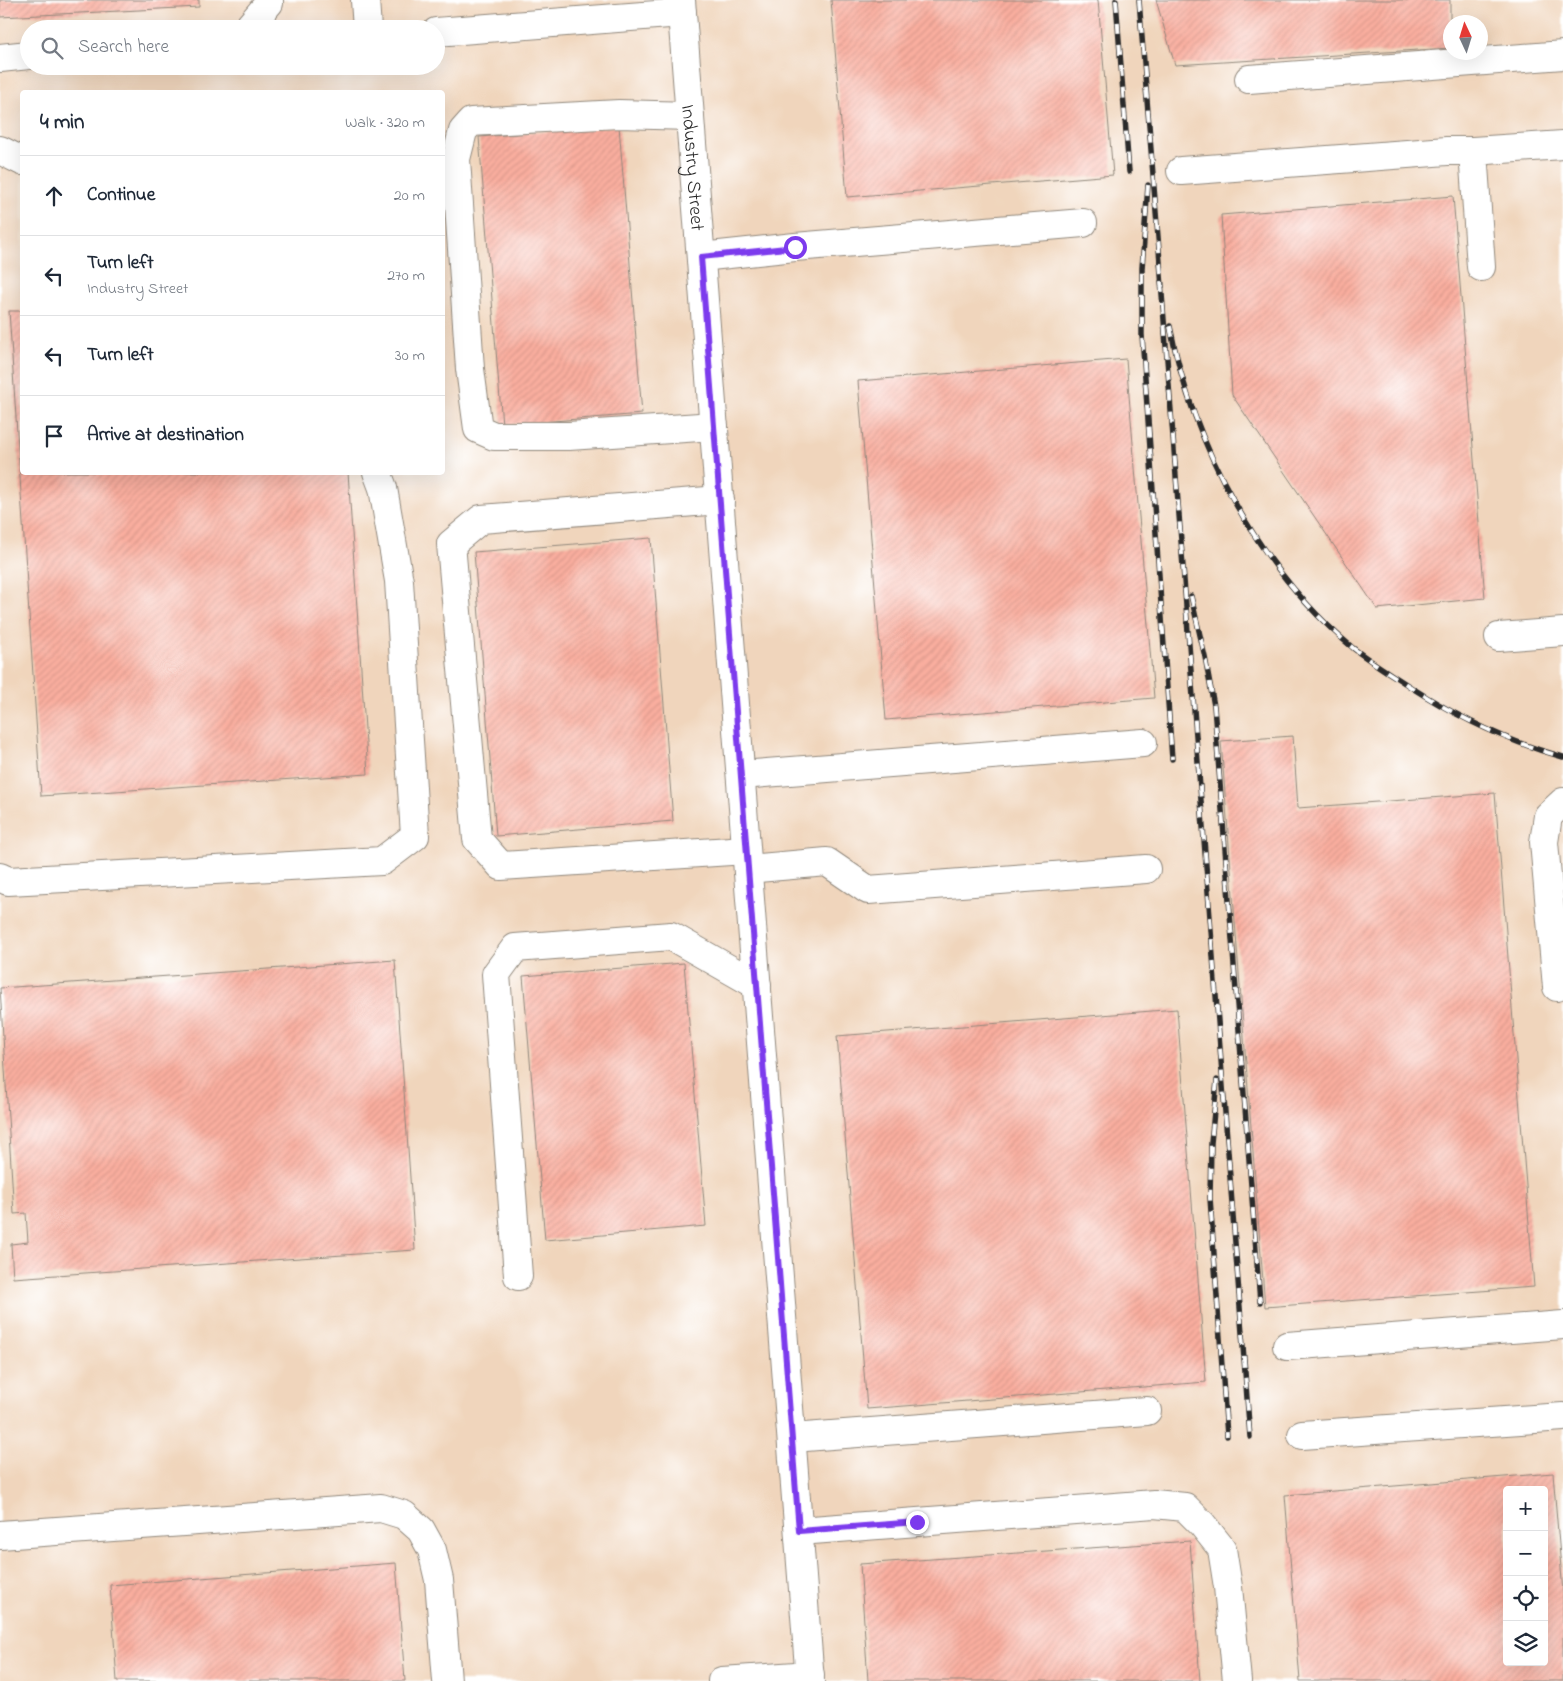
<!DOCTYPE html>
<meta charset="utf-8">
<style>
:root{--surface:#fff;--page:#f6f6f7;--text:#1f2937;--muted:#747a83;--line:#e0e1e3}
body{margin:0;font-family:"Indie Flower",sans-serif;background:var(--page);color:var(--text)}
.controls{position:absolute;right:15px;bottom:15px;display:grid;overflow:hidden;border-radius:5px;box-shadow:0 5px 20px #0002}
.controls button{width:45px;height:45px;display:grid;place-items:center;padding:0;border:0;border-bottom:1px solid var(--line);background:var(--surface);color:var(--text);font:25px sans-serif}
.compass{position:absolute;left:1443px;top:15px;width:45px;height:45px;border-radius:50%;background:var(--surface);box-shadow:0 5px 20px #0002;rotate:356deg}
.stop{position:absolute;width:15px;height:15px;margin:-11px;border:4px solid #7c3aed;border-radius:50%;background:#fff}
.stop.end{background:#7c3aed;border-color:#fff;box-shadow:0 1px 5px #0008}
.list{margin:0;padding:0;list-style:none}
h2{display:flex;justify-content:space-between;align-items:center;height:65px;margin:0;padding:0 20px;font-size:21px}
h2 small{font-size:16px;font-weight:400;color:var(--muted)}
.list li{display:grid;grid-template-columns:32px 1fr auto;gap:15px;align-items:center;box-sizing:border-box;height:80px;padding:0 20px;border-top:1px solid var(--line)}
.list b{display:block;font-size:19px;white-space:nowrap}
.list p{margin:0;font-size:16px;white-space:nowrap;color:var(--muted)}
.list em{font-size:16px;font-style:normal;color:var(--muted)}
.icon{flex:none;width:28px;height:28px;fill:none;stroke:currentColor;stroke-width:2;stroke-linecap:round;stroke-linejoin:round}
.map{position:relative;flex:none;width:1563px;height:1681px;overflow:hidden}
.search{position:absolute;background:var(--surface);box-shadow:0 5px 20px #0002;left:20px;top:20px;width:425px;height:55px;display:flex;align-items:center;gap:12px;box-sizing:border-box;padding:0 18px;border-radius:28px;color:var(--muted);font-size:19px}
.panel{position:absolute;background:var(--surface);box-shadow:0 5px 20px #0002;left:20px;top:90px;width:425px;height:385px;border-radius:5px}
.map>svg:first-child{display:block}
.built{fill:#f0d5bc;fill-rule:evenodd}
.building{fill:url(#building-hatch);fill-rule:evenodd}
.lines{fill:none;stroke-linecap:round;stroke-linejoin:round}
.minor-casing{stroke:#91887c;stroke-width:30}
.minor{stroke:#fff;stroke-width:28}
.rail-casing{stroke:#2b2b2b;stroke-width:5.5}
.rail{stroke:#fff;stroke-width:4;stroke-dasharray:11;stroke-linecap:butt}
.route{stroke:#7c3aed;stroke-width:6}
.labels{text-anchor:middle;stroke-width:4;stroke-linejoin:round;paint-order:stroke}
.street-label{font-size:20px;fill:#2b2b2b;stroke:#fff}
</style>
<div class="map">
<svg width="1563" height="1681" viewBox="0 0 1563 1681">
<defs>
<pattern id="building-hatch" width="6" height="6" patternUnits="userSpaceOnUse" patternTransform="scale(1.25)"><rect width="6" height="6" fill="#faae9f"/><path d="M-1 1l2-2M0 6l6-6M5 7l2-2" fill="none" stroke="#d69689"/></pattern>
</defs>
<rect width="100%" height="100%" fill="#fff"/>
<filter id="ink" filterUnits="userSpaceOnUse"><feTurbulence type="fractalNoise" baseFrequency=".02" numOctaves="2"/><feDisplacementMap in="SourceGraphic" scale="10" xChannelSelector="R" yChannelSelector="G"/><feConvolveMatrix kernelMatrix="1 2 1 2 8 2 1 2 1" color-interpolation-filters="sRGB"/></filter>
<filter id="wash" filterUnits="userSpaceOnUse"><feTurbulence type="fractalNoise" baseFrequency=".0096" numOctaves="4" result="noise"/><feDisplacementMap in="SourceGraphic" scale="20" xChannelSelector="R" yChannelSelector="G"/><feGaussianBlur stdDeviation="1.12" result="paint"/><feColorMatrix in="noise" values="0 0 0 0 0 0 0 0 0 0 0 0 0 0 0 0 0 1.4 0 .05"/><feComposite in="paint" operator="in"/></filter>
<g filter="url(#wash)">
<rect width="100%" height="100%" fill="#f7e4ce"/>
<!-- built -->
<path class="built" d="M0 0H1563V1681H0ZM1450 22H1480V52H1450ZM29 29H436V66H29ZM22 92H442V472H22ZM1507 1490H1544V1662H1507Z"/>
<g id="blocks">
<!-- building -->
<path class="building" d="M0 0H199V7L0 17Z
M831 0H1098L1113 175 847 197Z
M1156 0H1450V48L1175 65Z
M619 126 642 414 502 425 479 137Z
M1453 196 1485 598 1377 609 1232 395 1221 215Z
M9 311H22V472H348L368 774 41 796Z
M1126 359 1154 698 886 720 858 381Z
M651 538 673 821 496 836 474 552Z
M1293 736 1298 808 1495 793 1534 1287 1265 1307 1221 741Z
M395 960 415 1250 13 1278 11 1244 28 1242 26 1213 14 1214 0 988Z
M684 963 706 1226 545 1240 523 976Z
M1177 1009 1206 1382 867 1409 837 1036Z
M1553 1473 1563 1592V1681H1300L1285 1495ZM1507 1490H1544V1662H1507Z
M1190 1541 1200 1681H868L860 1564Z
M396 1563 405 1681H117L110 1585Z"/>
</g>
</g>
<g filter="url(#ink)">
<use href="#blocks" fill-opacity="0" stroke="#91887c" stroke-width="1"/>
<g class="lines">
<!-- minor casing -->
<g class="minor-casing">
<g id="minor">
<path d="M365 0 367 29"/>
<path id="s1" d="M681 0 810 1681"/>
<path d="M247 29 269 3V0"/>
<path d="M436 32 682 13"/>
<path d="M0 58 29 55"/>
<path d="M1249 79 1563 55"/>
<path d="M690 116 619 114 471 122 463 131 456 159 470 369 478 429 494 436H569L714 426"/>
<path d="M0 150 22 161"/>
<path d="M1181 171 1447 151H1473"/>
<path d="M701 257 795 247 1083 223"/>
<path d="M1481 267 1473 151 1563 145"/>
<path d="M720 500 481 519 451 544 477 839 501 866 746 850"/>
<path d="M1499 637 1563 632"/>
<path d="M741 775 1143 743"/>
<path d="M748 869 827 862 868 890 1146 869"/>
<path d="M0 877 8 881 382 861 415 836 399 581 383 488 377 472"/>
<path d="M1557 987 1544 842 1548 816 1563 802"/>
<path d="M518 1276 496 974 515 948 671 936 757 985"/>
<path d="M1287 1346 1563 1325"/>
<path d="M1302 1435 1563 1417"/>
<path d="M792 1438 1147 1411"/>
<path d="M799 1531 1154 1504 1185 1507 1202 1524 1222 1549 1228 1587 1237 1681"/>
<path d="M0 1535 381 1508 404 1515 421 1530 432 1550 439 1580 447 1681"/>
<path d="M722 1681 810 1675"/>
</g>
</g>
<!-- minor -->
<use href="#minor" class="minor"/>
<!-- rail casing -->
<g class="rail-casing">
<path id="rail" d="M1116 0 1129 172
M1139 0 1162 287
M1148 185 1142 268V335L1172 759
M1161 281 1250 1437
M1170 326C1193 446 1259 570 1353 648 1371 662 1391 674 1409 686 1457 717 1508 742 1563 757
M1191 596 1205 657 1214 706 1260 1302
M1217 1080 1211 1143 1210 1198 1227 1436"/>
</g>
<!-- rail -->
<use href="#rail" class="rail"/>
</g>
</g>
<g class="lines" filter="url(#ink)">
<!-- route -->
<path class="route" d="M795 247 701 257 799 1531 917 1522"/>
</g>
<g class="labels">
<!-- street labels -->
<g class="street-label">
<text dy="7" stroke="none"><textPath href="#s1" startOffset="168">Industry Street</textPath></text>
</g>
</g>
</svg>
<div class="controls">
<button>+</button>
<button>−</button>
<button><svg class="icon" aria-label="locate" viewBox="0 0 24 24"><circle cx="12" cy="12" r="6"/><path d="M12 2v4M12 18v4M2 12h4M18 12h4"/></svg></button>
<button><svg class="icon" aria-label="layers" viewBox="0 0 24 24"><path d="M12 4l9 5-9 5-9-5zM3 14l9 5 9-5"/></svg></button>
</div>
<svg class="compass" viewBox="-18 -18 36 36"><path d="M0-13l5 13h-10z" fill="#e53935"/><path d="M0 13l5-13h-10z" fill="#747a83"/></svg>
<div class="stop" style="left:795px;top:247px"></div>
<div class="stop end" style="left:917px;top:1522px"></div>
<div class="search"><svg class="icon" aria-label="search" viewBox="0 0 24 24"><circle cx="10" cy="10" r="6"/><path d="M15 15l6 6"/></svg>Search here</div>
<section class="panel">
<h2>4 min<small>Walk · 320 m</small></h2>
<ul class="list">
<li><svg class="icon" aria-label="ahead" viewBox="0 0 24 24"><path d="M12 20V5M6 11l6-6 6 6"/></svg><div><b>Continue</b></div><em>20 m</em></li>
<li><svg class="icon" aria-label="left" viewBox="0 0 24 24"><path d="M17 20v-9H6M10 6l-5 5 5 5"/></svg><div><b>Turn left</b><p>Industry Street</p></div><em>270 m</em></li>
<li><svg class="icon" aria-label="left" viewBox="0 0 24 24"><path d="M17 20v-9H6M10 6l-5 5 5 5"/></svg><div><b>Turn left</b></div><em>30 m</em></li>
<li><svg class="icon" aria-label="arrive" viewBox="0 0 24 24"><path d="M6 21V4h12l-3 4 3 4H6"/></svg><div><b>Arrive at destination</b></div></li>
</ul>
</section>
</div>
